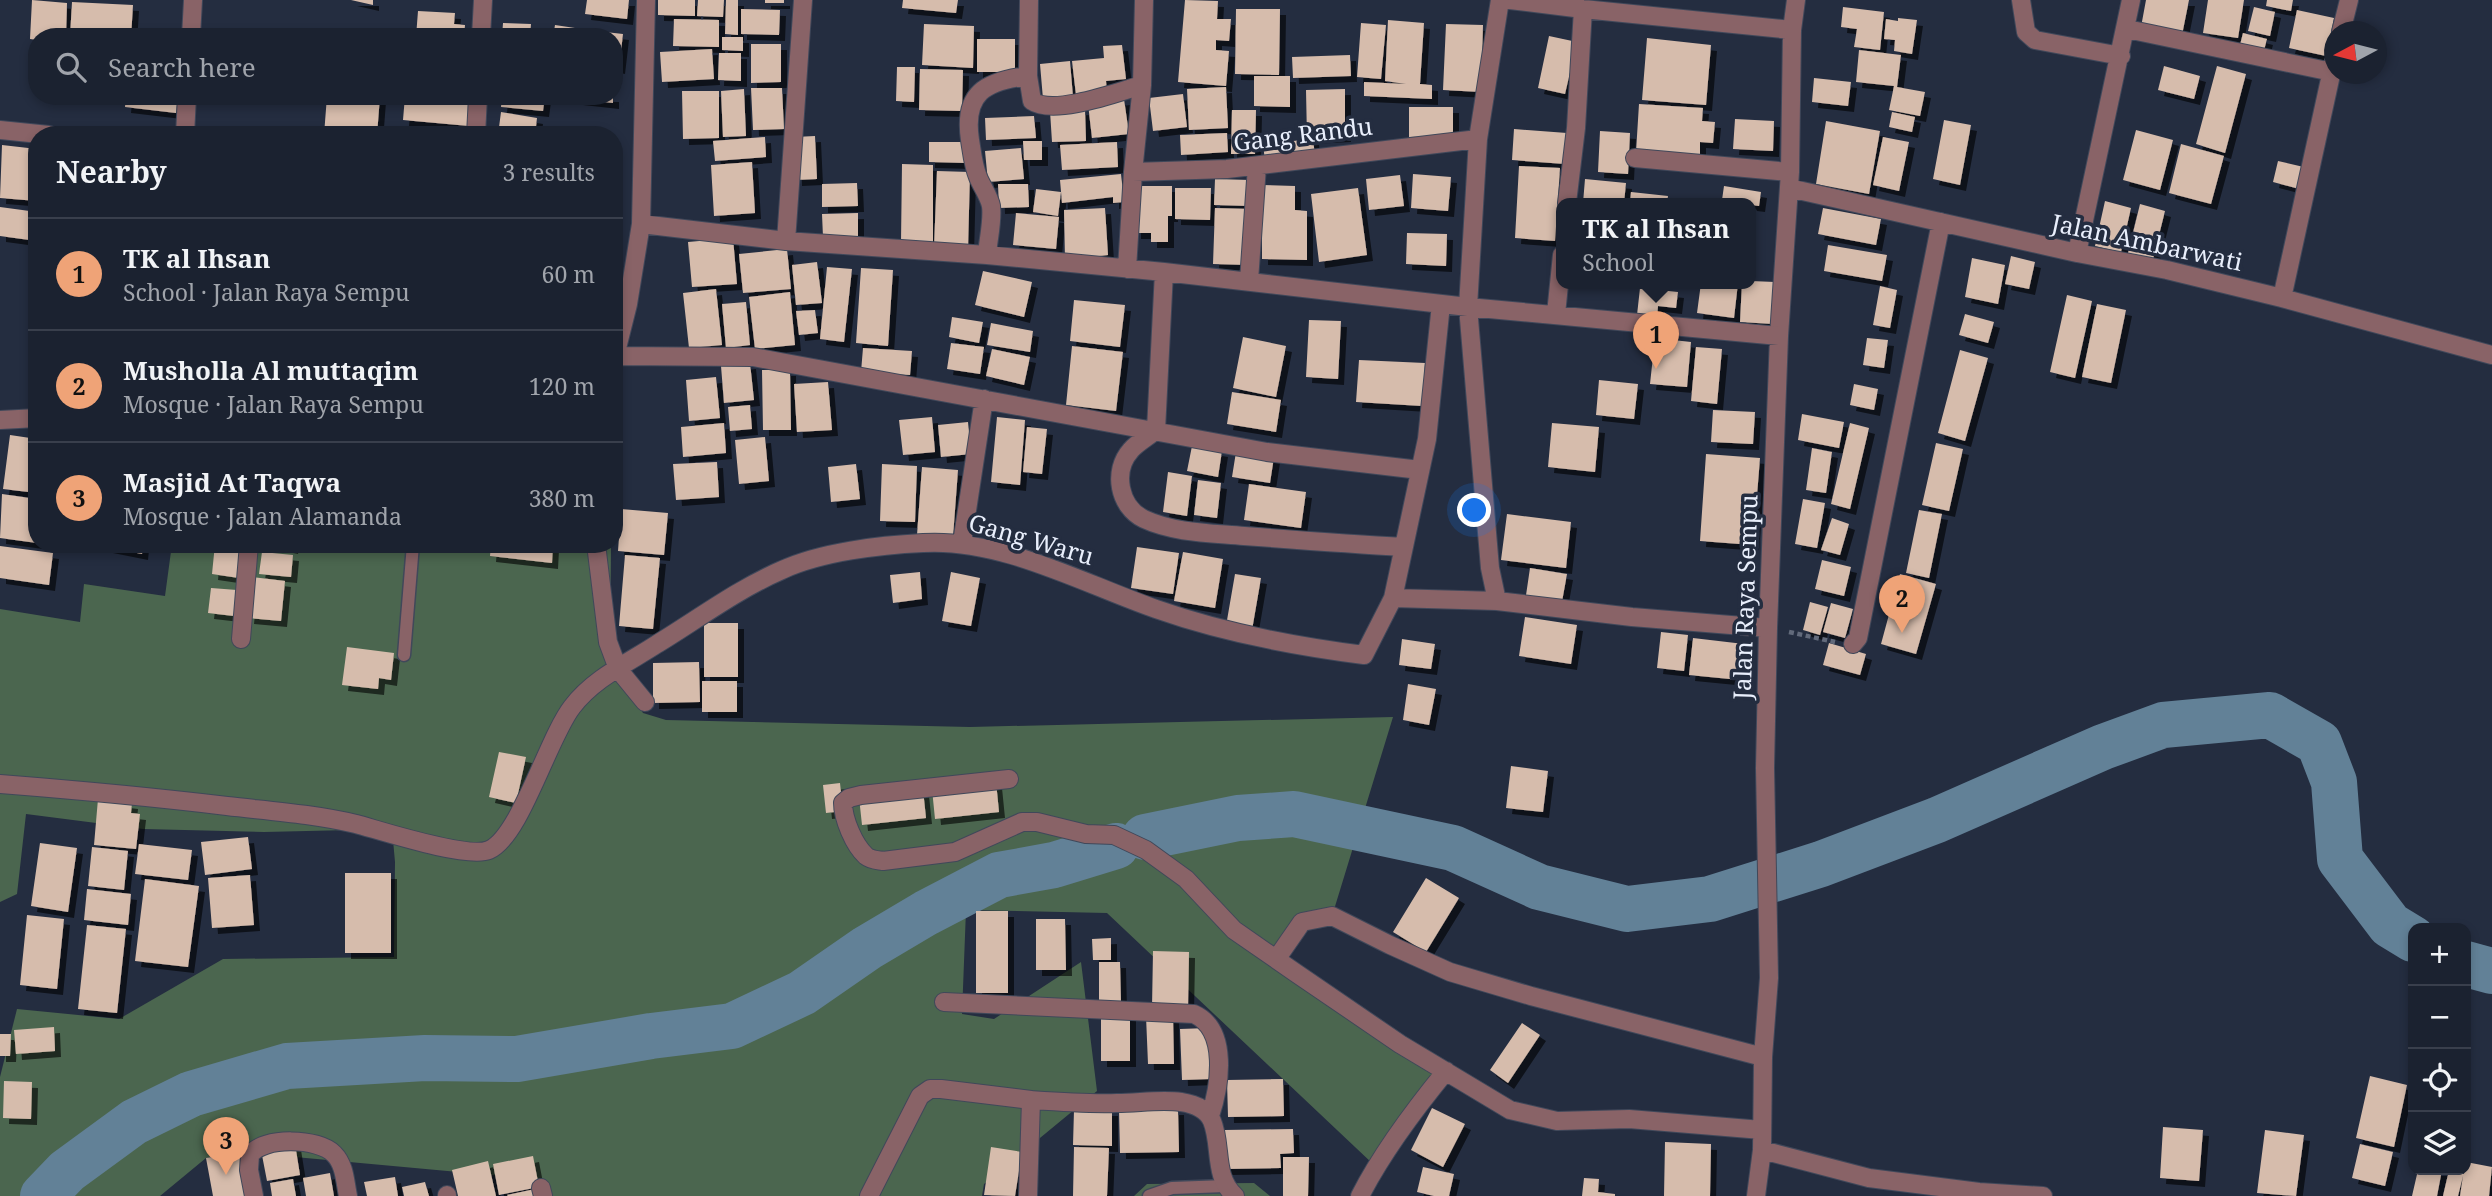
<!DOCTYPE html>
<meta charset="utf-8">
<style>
:root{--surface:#1b2230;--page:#242a38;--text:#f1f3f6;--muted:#a0a4ab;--line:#393f4c;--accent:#efa377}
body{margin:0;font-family:"Noto Serif",serif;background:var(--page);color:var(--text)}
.controls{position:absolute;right:21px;bottom:21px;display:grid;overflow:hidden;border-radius:14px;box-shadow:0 4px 10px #0003}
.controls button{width:63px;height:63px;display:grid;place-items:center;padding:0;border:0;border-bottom:2px solid var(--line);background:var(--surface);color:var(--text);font:35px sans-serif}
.compass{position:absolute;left:2324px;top:21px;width:63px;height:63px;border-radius:50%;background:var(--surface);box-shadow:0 4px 10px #0003;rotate:263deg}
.you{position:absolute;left:1475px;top:511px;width:24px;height:24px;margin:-18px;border:5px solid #fff;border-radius:50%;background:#1a73e8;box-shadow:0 0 0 10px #1a73e833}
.badge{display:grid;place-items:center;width:46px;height:46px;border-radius:50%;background:var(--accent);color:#111;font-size:23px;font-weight:700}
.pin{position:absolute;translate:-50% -58px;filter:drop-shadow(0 2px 4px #0008)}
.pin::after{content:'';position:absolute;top:37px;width:24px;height:21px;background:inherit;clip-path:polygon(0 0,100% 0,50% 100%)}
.popup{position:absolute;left:1556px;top:198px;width:200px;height:91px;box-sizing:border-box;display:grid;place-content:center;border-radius:14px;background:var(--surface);filter:drop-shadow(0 2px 5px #0005);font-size:23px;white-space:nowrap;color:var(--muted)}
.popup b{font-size:26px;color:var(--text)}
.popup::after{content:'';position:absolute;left:50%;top:100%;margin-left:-14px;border:14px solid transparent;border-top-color:var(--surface)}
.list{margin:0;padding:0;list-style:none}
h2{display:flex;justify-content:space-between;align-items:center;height:91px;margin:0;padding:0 28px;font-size:30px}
h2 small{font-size:23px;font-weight:400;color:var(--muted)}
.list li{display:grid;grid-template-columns:46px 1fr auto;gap:21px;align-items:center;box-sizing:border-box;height:112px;padding:0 28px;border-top:2px solid var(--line)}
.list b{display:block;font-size:26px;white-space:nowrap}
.list p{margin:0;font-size:23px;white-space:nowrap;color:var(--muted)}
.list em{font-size:23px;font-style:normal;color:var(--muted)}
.icon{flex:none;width:38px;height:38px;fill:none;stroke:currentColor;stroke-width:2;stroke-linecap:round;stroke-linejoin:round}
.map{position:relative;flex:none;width:2492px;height:1196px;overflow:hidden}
.search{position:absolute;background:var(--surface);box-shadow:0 4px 10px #0003;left:28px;top:28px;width:595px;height:77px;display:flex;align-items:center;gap:18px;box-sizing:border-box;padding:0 24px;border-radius:28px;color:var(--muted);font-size:26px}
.panel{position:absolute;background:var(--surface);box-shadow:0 4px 10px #0003;left:28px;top:126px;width:595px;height:427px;border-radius:28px}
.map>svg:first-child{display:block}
.forest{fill:#4b664f}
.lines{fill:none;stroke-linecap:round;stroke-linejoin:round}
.river{stroke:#628197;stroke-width:46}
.building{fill:#d6bcac;filter:url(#shadow)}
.lane-casing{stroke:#40485a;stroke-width:15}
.street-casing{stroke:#40485a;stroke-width:20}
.path{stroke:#626a7b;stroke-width:4.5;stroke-dasharray:5 3.5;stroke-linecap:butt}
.lane{stroke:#896367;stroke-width:12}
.street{stroke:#896367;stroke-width:18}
.labels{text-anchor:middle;stroke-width:7;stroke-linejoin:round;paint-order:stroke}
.street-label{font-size:24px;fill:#e9effc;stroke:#242d40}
</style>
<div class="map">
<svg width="2492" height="1196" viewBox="0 0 2492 1196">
<defs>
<filter id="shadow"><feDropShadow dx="6" dy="6" stdDeviation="0" flood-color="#0009"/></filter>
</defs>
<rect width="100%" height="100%" fill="#242d40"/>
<!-- forest -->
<path class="forest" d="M172 544H611L610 661 643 713 666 720 970 727 1393 717 1333 913 1299 921 1271 962 1440 1076 1373 1164 1107 913 966 910 962 1014 994 1019 1081 962 1097 1091 984 1184 982 1196H539L534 1179 240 1152 206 1158 160 1196H0V1077L17 1009 119 1019 223 959 394 957 395 862 392 829 264 832 143 829 26 814 17 894 0 902V609L80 622 84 584 165 596Z
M1254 1183 1270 1196H1134L1147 1184Z"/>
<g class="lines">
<!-- river -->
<path class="river" d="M1145 837 1238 818 1294 814 1453 848 1539 887 1627 909 1710 899 1821 864 1937 820 2103 747 2163 725 2270 715 2319 743 2334 782 2340 859 2390 925 2413 939
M2466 964 2492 971
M43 1196 67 1171 134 1122 191 1094 287 1066 425 1058 517 1059 651 1036 732 1026 802 993 867 948 926 913 999 875 1054 865 1116 846"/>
</g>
<!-- building -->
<path class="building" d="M32 0 67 3 66 37H37V40L30 39Z
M351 0H373V5Z
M587 0H629L627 19 585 14Z
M658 0H695V16L658 15Z
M698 0H724L723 17 697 16Z
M726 0H738V35L725 34Z
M765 0H784V3H765Z
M903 0H958L956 13 902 8Z
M1185 0 1218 1 1217 19H1231L1229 41 1216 40V50L1229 51 1226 86 1178 82Z
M2146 0H2189L2182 35 2141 27Z
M2208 0H2244L2238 38 2203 33Z
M2267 0H2293L2291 11 2266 6Z
M72 2 133 5 131 37H70Z
M1843 7 1884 12 1880 50 1854 47 1857 29 1841 27Z
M2254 7 2275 12 2270 36 2248 31Z
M741 9 780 10 779 35 741 34Z
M1236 9H1280L1279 75 1235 74Z
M2297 10 2334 18 2326 56 2289 48Z
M418 11 455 13 454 24 465 25 464 37H416Z
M1898 18 1917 20 1912 54 1894 51 1895 40 1884 39 1886 19 1898 21Z
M674 19 719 20V47L673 46Z
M1388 20 1424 23 1420 84 1432 85V99L1364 96V82L1406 84 1385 81Z
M503 23 531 24 530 37H502Z
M1361 23 1386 25 1381 79 1357 77Z
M924 24 974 26 973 68 922 65Z
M1446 24 1483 25 1481 92 1443 90Z
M555 25 575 28 574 37H553Z
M579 29 623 34 619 68 614 67V37H578Z
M533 30 548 31V37H532Z
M2243 33 2267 39 2263 54 2239 49Z
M1549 36 1577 42 1565 94 1538 88Z
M722 37H743V51L722 50Z
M1647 38 1711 45 1706 105 1642 100Z
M977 39H1015V72H977Z
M751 44H781V82L751 83Z
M1122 45 1126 79 1106 81 1107 92 1076 95 1072 61 1104 58 1103 46Z
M712 49 714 79 662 82 660 52Z
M1859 50 1901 55 1897 87 1925 92 1920 116 1889 110 1894 86 1856 82Z
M719 53H741V81L718 80Z
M1350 55 1351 76 1293 78 1292 57Z
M1070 61 1073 97 1043 99 1040 64Z
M2164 66 2200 76 2194 99 2158 90Z
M2217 66 2246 74 2225 153 2196 144Z
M897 67H915L914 102 896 101Z
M920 69 963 70 962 111 919 110Z
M1254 76H1290V107L1254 106Z
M1814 78 1851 82 1848 106 1812 102Z
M1226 87 1228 128 1189 130 1187 89Z
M751 88H782L784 129 753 130Z
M744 89 746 136 723 137 721 91Z
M1345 89V136L1307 138 1306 90Z
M682 91H719V138L683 139Z
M1183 94 1187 127 1153 131 1149 98Z
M126 96H178L176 113 125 107Z
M327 96H380L377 135H324Z
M405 96H472L469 126 403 120Z
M502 96H545L543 111 501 107Z
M568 96H613V103L568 98Z
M1124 99 1129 134 1092 138 1088 104Z
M1639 104 1703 108 1702 121 1715 122 1713 143 1700 142V156L1636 152Z
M1409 107H1453V136L1409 137Z
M1085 109 1086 141 1052 142 1050 111Z
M1232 110H1256L1255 154H1231Z
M501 112 537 118 535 135H498Z
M1892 112 1915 117 1912 132 1889 127Z
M1034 116 1036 138 986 140 985 118Z
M1735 119 1774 121 1773 151 1733 149Z
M1944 120 1971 125 1960 185 1933 179Z
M1826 121 1880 131 1869 194 1816 184Z
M399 126 453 131V135H398Z
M1514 129 1567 133 1565 164 1512 160Z
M2136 130 2173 140 2160 190 2123 180Z
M1600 131 1630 133 1628 174 1598 172Z
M1227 133 1228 152 1181 155 1180 135Z
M815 136 817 179 796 180 795 137Z
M765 137 766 157 715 161 713 141Z
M1883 137 1909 142 1899 191 1873 185Z
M1313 139 1315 156 1265 161 1263 144Z
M1023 141H1042V160H1024Z
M929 142H967L966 163 929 162Z
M1117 142 1118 167 1062 170 1060 145Z
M2181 144 2224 156 2211 204 2169 193Z
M2 145 37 149V201L0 198Z
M1021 148 1024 179 988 182 985 151Z
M2278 161 2308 168 2303 190 2273 182Z
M752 162 755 213 714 216 711 165Z
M902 164 933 165V243L901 242Z
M1519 166 1560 168 1555 241 1515 238Z
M937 171 970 172 968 249 934 248Z
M1121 174 1124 202 1113 203V197L1062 203 1060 180Z
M1413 174 1451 177 1448 211 1411 208Z
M1400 175 1404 206 1369 210 1366 179Z
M1215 179 1250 180 1249 206 1214 205Z
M1585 179 1626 183 1624 203H1583Z
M857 183 858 206 822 207V184Z
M998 184H1028L1029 207 999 208Z
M1262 185 1295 186V210L1307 211V260L1262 259Z
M1135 186H1172V216H1168V242H1151V233H1135Z
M1724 186 1761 192 1759 206 1751 205 1750 203 1722 200Z
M1175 188H1211L1210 220 1175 219Z
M1358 188 1367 255 1319 262 1311 194Z
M1036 189 1061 192 1058 216 1033 212Z
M1631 192 1668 196 1667 203H1630Z
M2105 201 2131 208 2121 252 2095 246Z
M2140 204 2165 211 2153 259 2128 253Z
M0 207 37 212V241L0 236Z
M1105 208 1108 255 1065 260 1064 210Z
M1215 208 1250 209 1248 265 1213 264Z
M1823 208 1881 219 1876 245 1818 234Z
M858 213V236L823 237 822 214Z
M1016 213 1059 217 1056 249 1013 245Z
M1407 233 1447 234 1446 266 1406 264Z
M733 238 737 284 692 287 688 242Z
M1828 245 1887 255 1882 281 1824 271Z
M787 249 791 289 743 293 739 254Z
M2011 256 2035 262 2029 289 2005 284Z
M1972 258 2005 265 1998 304 1965 297Z
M817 262 822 303 796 305 792 265Z
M827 267 852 269 844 342 820 339Z
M861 268 893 270 888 346 856 343Z
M983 271 1032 282 1024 317 975 305Z
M1751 281 1775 282 1773 324 1740 322 1742 283H1751Z
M1701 283H1738L1734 318 1697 313Z
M1880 286 1897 290 1890 328 1873 325Z
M1640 288 1678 292 1676 308 1658 306 1657 318 1637 315Z
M716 289 722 345 689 348 683 293Z
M790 292 795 345 755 349 749 297Z
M2067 295 2092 301 2075 378 2050 372Z
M1074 300 1125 305 1120 347 1070 341Z
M746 302 750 345 726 348 722 304Z
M2097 304 2126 310 2111 383 2082 377Z
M815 310 818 333 799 335 796 311Z
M1965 314 1994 322 1988 343 1959 335Z
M952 317 983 322 979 343 949 337Z
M1309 320 1341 321 1338 379 1306 377Z
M991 323 1033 331 1030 352 987 345Z
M1243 337 1286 346 1276 397 1233 388Z
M1655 338 1691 342 1687 387 1650 384Z
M1867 338 1888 340 1884 368 1863 365Z
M951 343 984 347 980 374 947 369Z
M1072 346 1123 352 1116 411 1066 405Z
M1696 347 1722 349 1717 404 1691 401Z
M863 348 912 351 910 375 861 372Z
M992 349 1030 357 1024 385 986 376Z
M1960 350 1988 358 1965 441 1938 433Z
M1359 360 1425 363 1422 406 1356 402Z
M750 363 754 400 724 403 721 366Z
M762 370H790L791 430H763Z
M716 377 720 418 689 421 686 380Z
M1599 380 1638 384 1634 419 1596 415Z
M828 382 832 430 797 432 794 384Z
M1854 384 1878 389 1874 410 1850 405Z
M1232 392 1281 400 1276 432 1227 424Z
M750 405 752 429 730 431 728 407Z
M1713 410 1755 412 1753 444 1711 442Z
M1802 414 1844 422 1839 448 1798 440Z
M932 417 935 452 903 455 899 420Z
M997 417 1025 420 1020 485 991 482Z
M968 422 971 454 941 457 938 425Z
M724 423 726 453 683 457 681 427Z
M1552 423 1599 427 1595 472 1548 467Z
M1850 423 1869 428 1850 509 1831 504Z
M1027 427 1047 429 1042 474 1023 472Z
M10 435 37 439V493L3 489Z
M765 437 769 481 739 484 735 440Z
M1936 443 1963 449 1949 511 1922 505Z
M1192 446 1222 451 1218 477 1187 471Z
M1812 448 1832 452 1826 493 1806 490Z
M1236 452 1274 457 1270 483 1232 477Z
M1706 454 1760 458 1753 545 1700 541Z
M717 462 719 497 676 500 673 464Z
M856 464 860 499 831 502 828 467Z
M882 464 917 466 915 522 880 521Z
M922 467 958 470 953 537 917 535Z
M1168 472 1192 476 1187 516 1163 512Z
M1198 480 1221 483 1217 518 1194 515Z
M1249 484 1306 492 1301 528 1244 520Z
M2 494 37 499V543L0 538Z
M1803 499 1825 503 1817 548 1795 544Z
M621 509 668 513 664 555 618 551Z
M1919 510 1942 514 1929 578 1906 573Z
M1507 514 1571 522 1566 568 1501 560Z
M1832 518 1849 524 1840 555 1821 550Z
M92 544H143L142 554Z
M215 544H242L239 578 212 574Z
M272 544H293L292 548Z
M491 544H553L552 563 490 556Z
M0 546 53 553 49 585 0 578Z
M1137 547 1179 553 1173 594 1131 588Z
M262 552 293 555 291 577 259 574Z
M1183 552 1223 559 1215 608 1174 601Z
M625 555 660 558 653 629 619 626Z
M1822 560 1851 567 1844 596 1815 589Z
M1530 568 1567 574 1561 607 1525 602Z
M920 572 922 599 893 603 890 575Z
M951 572 980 578 971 626 942 621Z
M1235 574 1261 578 1252 630 1226 626Z
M1900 574 1936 584 1916 654 1881 644Z
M252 577 285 581 281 621 248 618Z
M211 588 237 590 234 616 208 613Z
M1810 602 1828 607 1820 635 1803 630Z
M1831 603 1853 609 1845 638 1823 632Z
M1525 617 1577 625 1571 664 1519 656Z
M704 623H738V677H704Z
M1661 632 1688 635 1684 671 1657 668Z
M1693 638 1744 644 1740 680 1689 675Z
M1402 639 1435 644 1431 669 1399 665Z
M1829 643 1866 654 1860 675 1823 665Z
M347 647 394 653 391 680 379 678 378 689 342 685Z
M699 662 700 702 653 703V663Z
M702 681H737V712H702Z
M1408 684 1436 689 1429 725 1403 720Z
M499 752 526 757 516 803 489 797Z
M1511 766 1548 771 1543 812 1506 808Z
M996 782 999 812 935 819 932 789Z
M840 783 843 811 826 813 823 785Z
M923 790 926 818 862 825 859 797Z
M98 799 132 803 131 813 140 814 136 849 94 845Z
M248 837 252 869 205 875 201 842Z
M40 843 77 848 68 912 31 906Z
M139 844 192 850 188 880 135 874Z
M92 847 128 851 124 890 88 886Z
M345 873H391V953H345Z
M250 875 254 925 212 928 208 878Z
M1426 878 1459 898 1426 952 1393 932Z
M145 879 199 886 188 967 135 961Z
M87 889 131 894 128 925 84 920Z
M976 911H1008V993H976Z
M27 915 64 919 57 989 20 985Z
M1036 919H1065L1066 970H1036Z
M87 925 126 929 117 1013 78 1009Z
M1111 938V960H1093L1092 939Z
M1153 951 1189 952 1188 1008H1152Z
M1099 962H1120L1121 1003 1099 1004Z
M1101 1013H1130V1061H1101Z
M1173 1015 1174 1064H1148L1146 1016Z
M1522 1023 1540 1035 1508 1083 1490 1070Z
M54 1027 55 1051 16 1054 14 1030Z
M1208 1028 1210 1079 1182 1080 1180 1029Z
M0 1034H11L10 1056H0Z
M2370 1076 2407 1085 2394 1147 2356 1138Z
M1283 1079 1284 1116 1228 1117 1227 1080Z
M4 1081 32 1082 31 1119 3 1118Z
M1432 1108 1465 1124 1443 1167 1411 1150Z
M1178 1109 1179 1152 1120 1153 1119 1110Z
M1074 1110H1112V1146L1073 1145Z
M2163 1127 2203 1130 2199 1181 2160 1178Z
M1293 1129 1294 1153 1280 1154 1281 1168 1225 1169 1224 1130Z
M2265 1130 2304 1135 2296 1196 2257 1193Z
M1665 1142 1711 1144 1710 1196H1664Z
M295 1144 300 1175 267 1181 261 1150Z
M2360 1144 2393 1152 2385 1186 2352 1178Z
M991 1147 1022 1152 1015 1196 984 1195Z
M1074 1147 1109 1148 1107 1196H1073Z
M240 1152 247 1196H213L206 1158Z
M533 1156 539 1187 499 1195 493 1164Z
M1283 1157H1309L1308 1196H1283Z
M488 1161 496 1196H458L452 1170Z
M2466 1162 2492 1167 2489 1196H2460L2463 1176 2458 1196H2443L2449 1170 2464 1174Z
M1423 1167 1454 1174 1449 1196H1434L1417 1192Z
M2418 1170H2442L2437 1196H2412Z
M330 1173 334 1196H306L303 1178Z
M395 1177 398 1196H367L364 1182Z
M1584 1178 1599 1179 1598 1192 1615 1194V1196H1582Z
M293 1179 296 1196H272L270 1183Z
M425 1182 429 1196H404L402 1187Z
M535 1189 536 1196H508L507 1195Z"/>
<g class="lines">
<!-- lane casing -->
<g class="lane-casing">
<path id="lane" d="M404 655 413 544
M1149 1196 1172 1188 1226 1186"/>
</g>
<!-- street casing -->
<g class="street-casing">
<path id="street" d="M1029 0 1028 76 1032 101C1054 116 1118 92 1142 85
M1510 0 1583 9 1792 30
M2021 0 2026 32 2035 40 2121 56
M2127 29 2332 72
M2341 32 2349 0
M191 37 193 0
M481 37 483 0
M0 130 49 135
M185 135 187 96
M476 135 478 96
M1635 158 1790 172
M1133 172 1227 169 1478 139
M1789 188 2077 253 2167 270 2282 298 2492 355
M1567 203 1576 128 1583 9
M641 224 786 241 987 255 1164 272 1468 307 1779 336
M786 241 803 0
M2077 253 2131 0
M987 255C988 240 993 221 991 206 989 196 982 187 978 177 973 165 972 152 970 140 963 93 985 81 1028 76
M1127 269 1133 172 1142 85 1144 0
M1164 272 1156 430C1148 437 1137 443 1131 450 1112 471 1119 507 1144 519 1174 533 1211 533 1244 536 1297 540 1351 544 1404 547
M1249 281 1257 166
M2282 298 2334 61
M1556 314 1562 255
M614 356 753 357 1267 452 1420 470
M614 360 628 304 641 224 646 0
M0 420 37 418
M962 543 984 399
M596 544 608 642 618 669 645 702
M1393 598 1497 601 1632 617 1768 628
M1497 601 1490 568 1468 307 1478 139 1500 0
M241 639 249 544
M1853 644 1858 638 1941 222
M1009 779 861 795 849 798 843 803C843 819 854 845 866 856 871 860 877 860 883 861L955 852 1022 822H1037L1086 834 1114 835 1146 850 1186 879 1234 930 1296 973 1400 1044 1510 1110 1557 1121 1629 1119 1762 1130
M0 784C76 790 152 797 227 806 270 811 314 814 356 824 382 831 467 859 489 850 520 837 548 738 572 707 594 678 628 663 657 644 698 619 738 589 782 570 821 552 880 545 923 543 1001 538 1084 584 1156 609 1224 633 1293 646 1364 655L1393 598 1427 439 1441 304
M1277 958 1302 922 1332 916 1390 945 1450 972 1531 996 1763 1057
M944 1002 1194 1014C1229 1030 1220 1086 1210 1116
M1762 1150 1869 1178 1979 1192 2043 1196
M541 1188 543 1196
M447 1195V1196
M254 1196 249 1170 250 1155C263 1136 319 1138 334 1154 345 1165 345 1182 348 1196
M869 1196 920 1096 930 1089H941L1031 1100
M1028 1196 1031 1100C1060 1102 1088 1104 1117 1103 1138 1103 1161 1099 1181 1102 1194 1104 1207 1109 1212 1121 1222 1145 1213 1177 1235 1196
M1360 1196C1383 1151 1414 1110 1446 1071
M1756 1196 1762 1150 1763 1057 1769 978 1765 768 1768 628 1779 336 1790 172 1792 30 1796 0"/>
</g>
<!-- path -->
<path class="path" d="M1789 632 1835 642"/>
<!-- lane -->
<use href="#lane" class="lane"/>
<!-- street -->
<use href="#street" class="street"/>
</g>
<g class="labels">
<!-- street labels -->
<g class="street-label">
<text transform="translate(1303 135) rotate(-7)" y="8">Gang Randu</text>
<text transform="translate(2147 243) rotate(12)" y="8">Jalan Ambarwati</text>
<text transform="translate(1031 540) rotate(16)" y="8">Gang Waru</text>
<text transform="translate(1746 597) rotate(-88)" y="8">Jalan Raya Sempu</text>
</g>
</g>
</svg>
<div class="controls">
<button>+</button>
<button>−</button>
<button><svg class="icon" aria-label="locate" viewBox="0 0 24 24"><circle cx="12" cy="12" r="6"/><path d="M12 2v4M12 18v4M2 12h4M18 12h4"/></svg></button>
<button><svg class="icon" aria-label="layers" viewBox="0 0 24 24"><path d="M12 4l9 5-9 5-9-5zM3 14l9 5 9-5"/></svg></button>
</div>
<svg class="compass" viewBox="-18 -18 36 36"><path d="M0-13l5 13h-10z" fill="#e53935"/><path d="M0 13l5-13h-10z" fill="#a0a4ab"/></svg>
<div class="you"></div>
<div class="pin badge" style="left:1656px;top:369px">1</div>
<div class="popup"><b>TK al Ihsan</b>School</div>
<div class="pin badge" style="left:1902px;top:633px">2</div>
<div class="pin badge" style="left:226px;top:1175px">3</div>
<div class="search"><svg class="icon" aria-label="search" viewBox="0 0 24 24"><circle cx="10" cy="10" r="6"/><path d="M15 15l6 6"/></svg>Search here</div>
<section class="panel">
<h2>Nearby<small>3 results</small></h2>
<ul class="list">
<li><span class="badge">1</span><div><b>TK al Ihsan</b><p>School · Jalan Raya Sempu</p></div><em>60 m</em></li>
<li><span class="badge">2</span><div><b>Musholla Al muttaqim</b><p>Mosque · Jalan Raya Sempu</p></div><em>120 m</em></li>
<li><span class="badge">3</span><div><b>Masjid At Taqwa</b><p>Mosque · Jalan Alamanda</p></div><em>380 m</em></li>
</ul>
</section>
</div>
